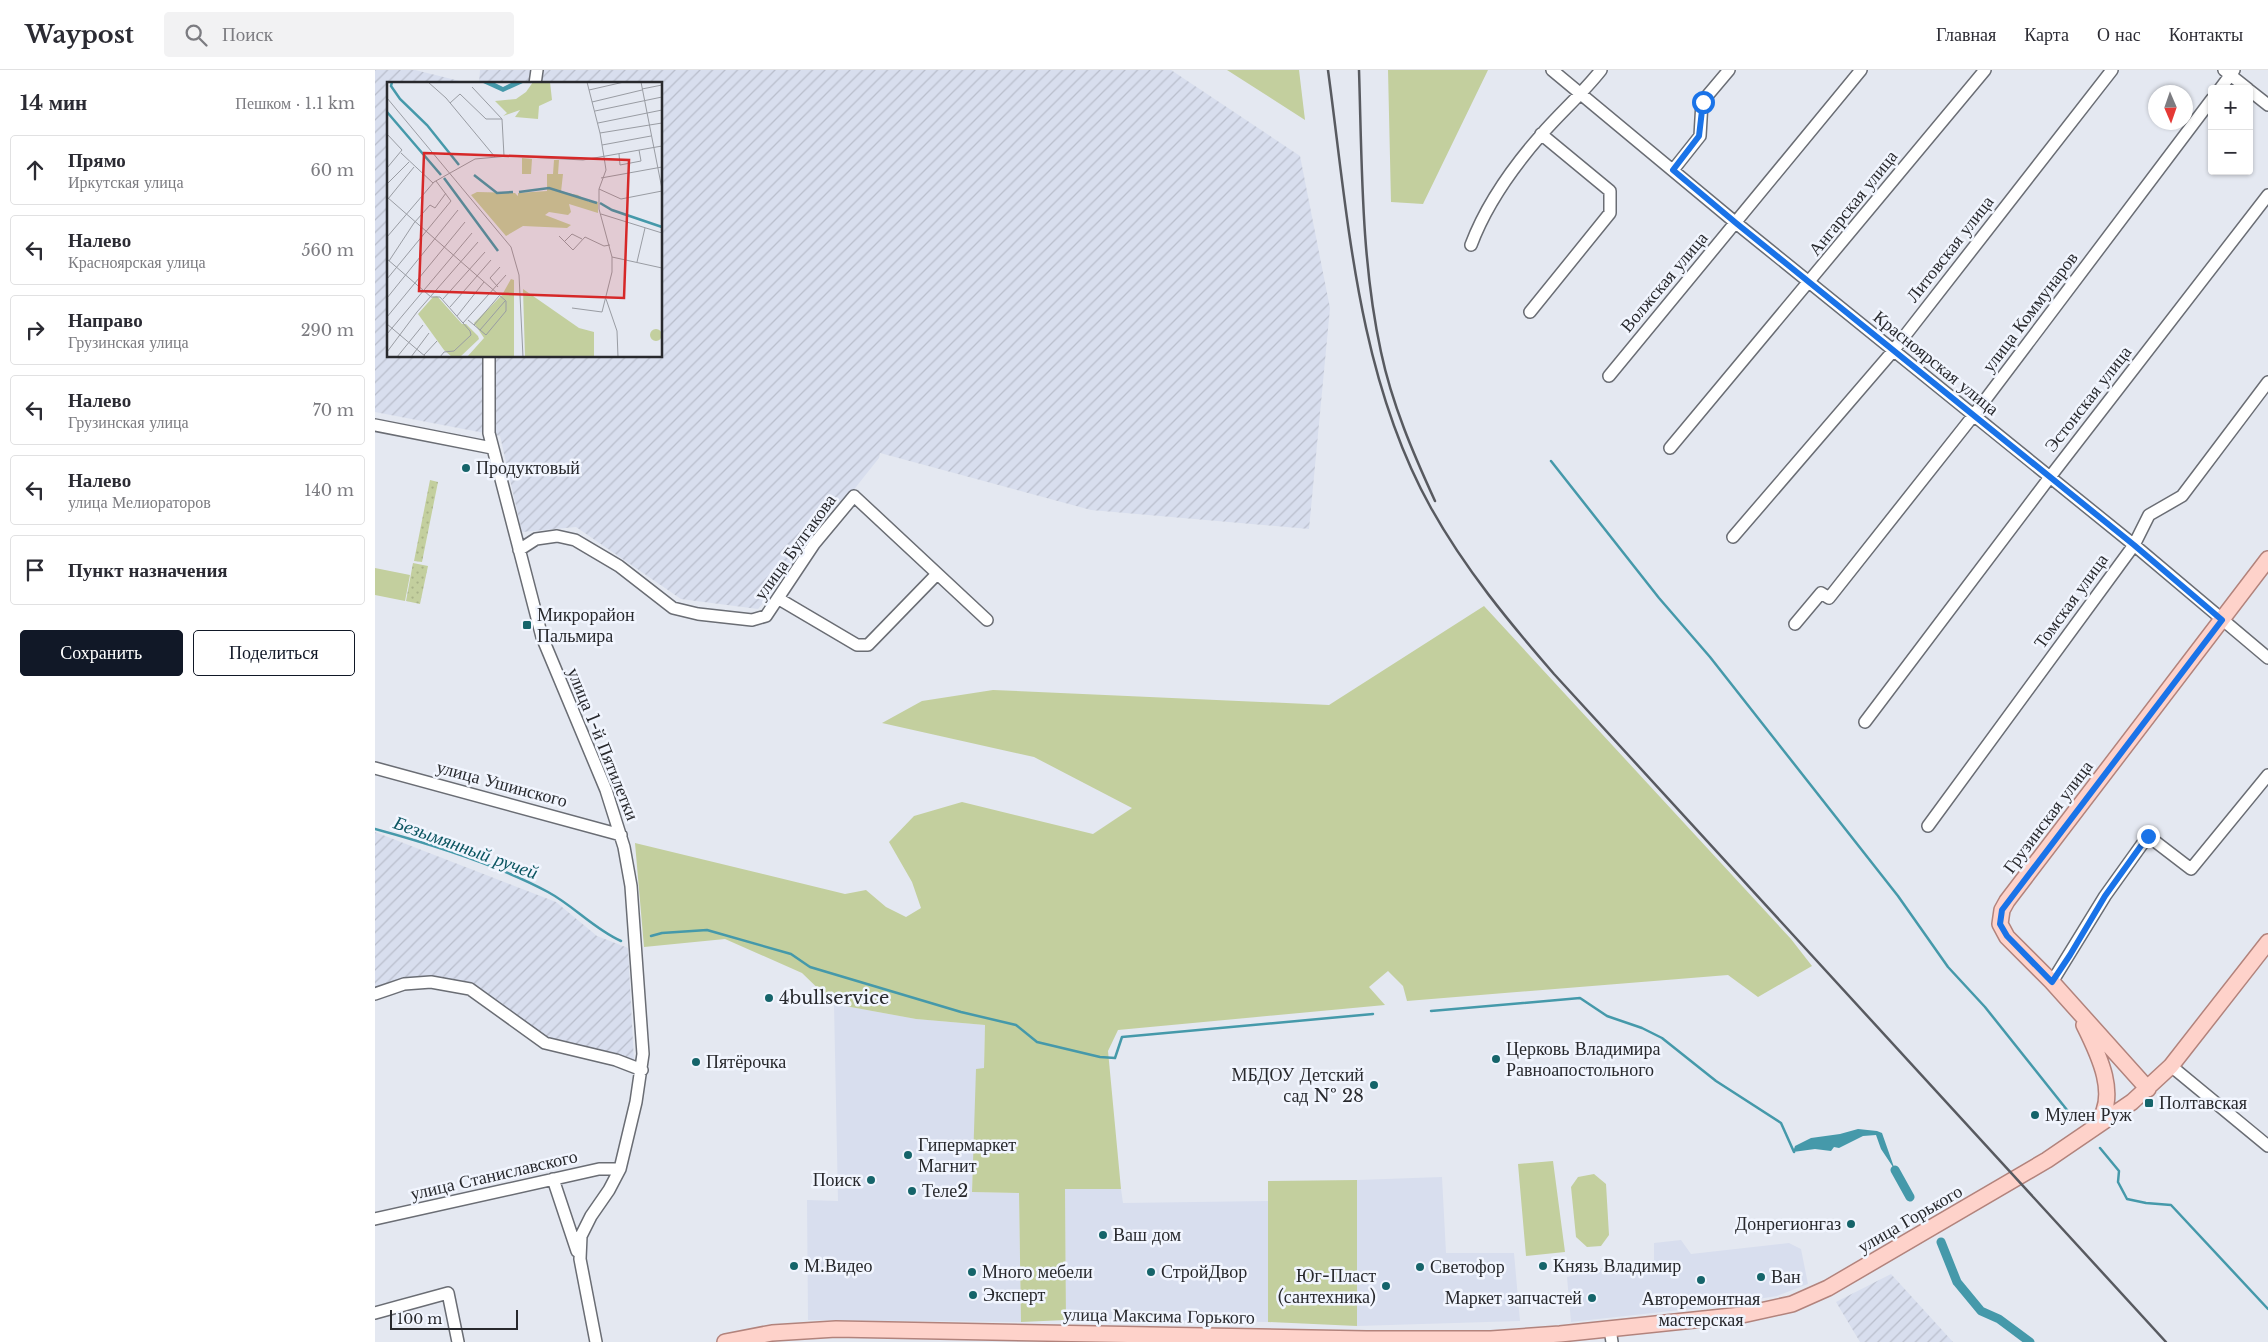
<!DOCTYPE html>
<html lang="ru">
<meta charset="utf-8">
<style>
:root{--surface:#fff;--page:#f2f2f3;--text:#2b2b33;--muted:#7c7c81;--line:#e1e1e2;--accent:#111827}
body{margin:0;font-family:"Libre Baskerville",serif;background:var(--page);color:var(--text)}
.controls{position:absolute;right:15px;top:15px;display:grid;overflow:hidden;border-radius:5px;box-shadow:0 1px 4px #0004}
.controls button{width:45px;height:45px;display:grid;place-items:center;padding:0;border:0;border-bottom:1px solid var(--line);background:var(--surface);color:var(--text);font:25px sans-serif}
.compass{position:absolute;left:1773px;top:15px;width:45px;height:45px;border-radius:50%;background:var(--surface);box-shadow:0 1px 4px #0004;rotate:178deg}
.scale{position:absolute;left:15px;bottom:12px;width:128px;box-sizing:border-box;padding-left:5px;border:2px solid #28292d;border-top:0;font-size:14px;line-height:18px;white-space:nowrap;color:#28292d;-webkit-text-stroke:4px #f1f5fe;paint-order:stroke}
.stop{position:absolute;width:15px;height:15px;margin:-11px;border:4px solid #1a73e8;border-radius:50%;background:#fff}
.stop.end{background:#1a73e8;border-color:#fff;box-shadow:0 1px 5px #0008}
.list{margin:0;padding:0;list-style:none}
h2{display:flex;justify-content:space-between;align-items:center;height:65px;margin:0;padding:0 20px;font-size:21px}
h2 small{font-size:16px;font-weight:400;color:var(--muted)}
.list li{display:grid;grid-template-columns:32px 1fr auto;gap:15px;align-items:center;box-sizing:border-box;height:70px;margin:0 10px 10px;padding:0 10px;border:1px solid var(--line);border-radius:5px}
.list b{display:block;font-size:19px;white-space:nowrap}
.list p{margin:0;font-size:16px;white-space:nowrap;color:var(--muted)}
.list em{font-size:16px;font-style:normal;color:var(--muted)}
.actions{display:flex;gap:10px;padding:15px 20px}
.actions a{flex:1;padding:11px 0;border:1px solid var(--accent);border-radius:5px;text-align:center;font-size:18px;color:var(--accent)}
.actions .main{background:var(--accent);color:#fff}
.icon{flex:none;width:28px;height:28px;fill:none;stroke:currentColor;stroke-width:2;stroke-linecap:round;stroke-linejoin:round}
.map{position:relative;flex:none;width:1893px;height:1272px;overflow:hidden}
header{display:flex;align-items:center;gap:30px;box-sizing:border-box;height:70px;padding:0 25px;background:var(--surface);border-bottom:1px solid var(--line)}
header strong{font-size:24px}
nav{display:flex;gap:28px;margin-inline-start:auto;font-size:18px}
.search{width:350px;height:45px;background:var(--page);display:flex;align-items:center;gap:12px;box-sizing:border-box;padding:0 18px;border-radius:5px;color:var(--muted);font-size:19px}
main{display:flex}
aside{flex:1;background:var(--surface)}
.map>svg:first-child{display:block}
.built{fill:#d8deee}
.industrial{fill:url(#industrial-furrows)}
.grass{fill:#c3cf9e}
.park{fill:url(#park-dots)}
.water{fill:#4599aa}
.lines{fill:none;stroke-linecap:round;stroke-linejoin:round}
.stream{stroke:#4599aa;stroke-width:2.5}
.canal{stroke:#4599aa;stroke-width:9}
.minor-casing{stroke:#6a6d74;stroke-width:14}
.major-casing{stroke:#b2837c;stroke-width:18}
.minor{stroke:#fff;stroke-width:11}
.major{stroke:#fed2ca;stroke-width:15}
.rail{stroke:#585a60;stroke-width:2.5}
.route{stroke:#1a73e8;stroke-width:6}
.poi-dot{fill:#15646a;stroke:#f1f5fe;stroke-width:2}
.labels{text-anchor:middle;stroke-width:5;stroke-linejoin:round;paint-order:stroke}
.street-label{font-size:18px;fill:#28292d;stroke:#f1f5fe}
.poi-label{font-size:18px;fill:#28292d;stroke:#f1f5fe;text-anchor:start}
.water-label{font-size:19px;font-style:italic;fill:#0b5561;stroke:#f1f5fe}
.inset-river{fill:none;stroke:#4599aa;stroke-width:2.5}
.inset-road{fill:none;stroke:#999ca3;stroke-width:1}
.view{fill:#d62828;fill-opacity:0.15;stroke:#d62828;stroke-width:2.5}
.inset-edge{fill:none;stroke:#28292d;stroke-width:2.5}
</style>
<header>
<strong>Waypost</strong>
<div class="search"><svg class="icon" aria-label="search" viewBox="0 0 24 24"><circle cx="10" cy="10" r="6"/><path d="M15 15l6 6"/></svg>Поиск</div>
<nav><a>Главная</a><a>Карта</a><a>О нас</a><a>Контакты</a></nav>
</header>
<main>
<aside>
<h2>14 мин<small>Пешком · 1.1 km</small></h2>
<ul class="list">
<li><svg class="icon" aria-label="ahead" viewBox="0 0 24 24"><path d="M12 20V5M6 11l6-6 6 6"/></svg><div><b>Прямо</b><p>Иркутская улица</p></div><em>60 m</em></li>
<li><svg class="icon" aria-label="left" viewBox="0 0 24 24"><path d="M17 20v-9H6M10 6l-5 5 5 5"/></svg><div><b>Налево</b><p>Красноярская улица</p></div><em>560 m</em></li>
<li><svg class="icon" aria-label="right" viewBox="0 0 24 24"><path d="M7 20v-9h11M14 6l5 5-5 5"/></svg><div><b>Направо</b><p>Грузинская улица</p></div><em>290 m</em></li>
<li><svg class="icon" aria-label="left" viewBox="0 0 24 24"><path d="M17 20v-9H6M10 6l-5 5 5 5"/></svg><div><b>Налево</b><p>Грузинская улица</p></div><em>70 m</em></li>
<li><svg class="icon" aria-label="left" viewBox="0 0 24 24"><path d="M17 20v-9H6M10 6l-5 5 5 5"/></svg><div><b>Налево</b><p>улица Мелиораторов</p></div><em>140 m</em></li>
<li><svg class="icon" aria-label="arrive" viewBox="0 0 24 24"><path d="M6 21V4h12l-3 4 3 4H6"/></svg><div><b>Пункт назначения</b></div></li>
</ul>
<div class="actions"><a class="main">Сохранить</a><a>Поделиться</a></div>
</aside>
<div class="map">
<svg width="1893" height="1272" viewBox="0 0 1893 1272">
<defs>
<pattern id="industrial-furrows" width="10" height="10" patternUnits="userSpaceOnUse" patternTransform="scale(1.25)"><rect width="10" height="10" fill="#d8deee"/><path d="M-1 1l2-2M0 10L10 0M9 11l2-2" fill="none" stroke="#b9becc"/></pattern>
<pattern id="park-dots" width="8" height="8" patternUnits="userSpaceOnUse" patternTransform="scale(1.25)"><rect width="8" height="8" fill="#c3cf9e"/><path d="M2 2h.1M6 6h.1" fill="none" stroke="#a8b288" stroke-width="1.8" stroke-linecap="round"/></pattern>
</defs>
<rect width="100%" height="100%" fill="#e4e8f1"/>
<!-- built -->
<path class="built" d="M459 934 541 949 610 955 609 999H602L597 1122 644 1123 646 1252 433 1250 432 1130 463 1131Z
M1067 1107 1071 1183H1139L1145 1251 982 1256V1110Z
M690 1119H746L748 1133 893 1131V1252L691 1250Z
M1306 1170 1316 1184 1414 1173 1426 1179 1433 1214 1402 1226 1332 1237 1196 1252 1192 1207 1248 1193 1279 1190V1173Z"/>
<!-- industrial -->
<path class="industrial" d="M0 0H40L97 14H14V286H286V14H104L105 0H796L925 86 955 238 934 459 716 440 505 383 504 388 469 432 463 430 437 471 383 539 306 529 201 457 147 462 125 366 0 342Z
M0 762 181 832 222 866 253 878 259 992 166 967 92 915 0 921Z
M1516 1204 1578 1272H1485L1461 1232Z"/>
<!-- grass -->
<path class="grass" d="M852 0H924L930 50Z
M1013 0H1113L1048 134 1016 132Z
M0 498 35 505 30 531 0 525Z
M1109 536 1416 869 1437 896 1383 927 1353 905 1032 931 1028 916 1013 901 994 917 1010 935 743 960 733 981 746 1119H690L691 1250 646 1252 644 1123 597 1122 601 999 609 998 610 955 541 949 459 934 427 903 350 869 269 877 260 773 470 824 491 820 511 837 531 847 546 838 537 812 514 772 539 746 587 732 718 764 757 738 659 687 507 653 547 631 618 620 954 635Z
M1178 1091 1190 1182 1151 1186 1143 1094Z
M1219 1104 1231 1114 1234 1165 1226 1176 1212 1177 1201 1167 1196 1117 1203 1107Z
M982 1110V1256L893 1252V1111Z
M1508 1163 1514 1166V1170L1492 1183 1487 1180 1489 1174Z"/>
<!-- park -->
<path class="park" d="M55 410 63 412 47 492 39 491Z
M38 493 53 496 45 534 31 531Z"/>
<!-- water -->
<path class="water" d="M1483 1059 1502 1061 1507 1063 1520 1100 1506 1079 1501 1065 1488 1066 1464 1078 1459 1077 1456 1081 1440 1079 1418 1082 1420 1076 1436 1068 1465 1064Z"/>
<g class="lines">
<!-- stream -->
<path class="stream" d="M1176 391 1284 528 1335 587 1523 826 1573 897 1610 937 1700 1050
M0 759C55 774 123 795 173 822 199 836 219 859 246 871
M276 866 287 863 332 860 416 884 435 897 586 942 641 955 662 972 725 987 740 988 747 967 998 944
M1056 941 1205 928 1232 946 1267 958 1287 968 1341 1011 1406 1053 1419 1082
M1725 1078 1744 1101 1743 1112 1752 1129 1771 1133 1796 1135 1893 1239"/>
<!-- canal -->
<path class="canal" d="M1520 1100 1535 1127
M1566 1172 1582 1212 1606 1241 1624 1249 1655 1272"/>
<!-- minor casing -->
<g class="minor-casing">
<path id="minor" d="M1177 0 1361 153 1759 475 1893 588
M1849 0 1873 19
M160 14 162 0
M1845 19 1859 0
M1874 20 1893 35
M1298 100 1325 66 1327 32 1354 0
M1096 175C1111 135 1138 97 1166 65 1185 43 1208 23 1226 0
M1155 242 1235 143V121L1166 64
M114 286V363L167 567 231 720 249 777 256 816 268 984 261 1032 245 1099 234 1120 216 1146 206 1166 205 1189 221 1272
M1234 306 1486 0
M0 355 117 378
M1295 378 1610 0
M1358 467 1518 281 1737 0
M144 480 161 469 182 466 200 470 244 496 298 538 323 544 377 550 391 546 439 474 479 426 612 550
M404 529 482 575H493L562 504
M1420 554 1446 523 1454 528 1598 346 1837 29
M1490 652 1675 407 1893 125
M0 698 246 765
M1553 756 1759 475 1774 445 1807 426 1893 312
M1677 912 1730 826 1773 766 1816 799 1893 705
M0 924 29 914 56 912 95 919 170 973 241 990 267 1000
M1796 996 1893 1076
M178 1109 202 1181
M0 1149 224 1099H245
M0 1243 73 1223 83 1272
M1235 1259 1237 1272"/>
</g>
<!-- major casing -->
<g class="major-casing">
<path id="major" d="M1709 955C1723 983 1746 1029 1720 1055
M1773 1019 1677 912 1632 867 1625 854 1627 840 1632 831 1893 489
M350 1272 397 1263 461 1259 991 1269H1116L1185 1264 1367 1245 1417 1234 1453 1218 1672 1090 1757 1032 1796 996 1893 872"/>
</g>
<!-- minor -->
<use href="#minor" class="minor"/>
<!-- major -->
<use href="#major" class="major"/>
<!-- rail -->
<path class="rail" d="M953 0C973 147 982 305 1056 438 1090 499 1134 552 1179 604L1791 1272
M984 0C987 94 986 190 1006 282 1017 334 1038 383 1060 431"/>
</g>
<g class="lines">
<!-- route -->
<path class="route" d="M1328 32 1324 66 1298 100 1361 153 1759 475 1847 550 1627 840 1625 854 1632 866 1677 912 1695 885 1730 826 1773 766"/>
</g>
<!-- markers -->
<g class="poi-dot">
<circle cx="91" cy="398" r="5"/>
<rect x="147" y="550" width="10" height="10" rx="2.5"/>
<circle cx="394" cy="928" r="5"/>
<circle cx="1121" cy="989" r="5"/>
<circle cx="321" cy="992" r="5"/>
<circle cx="999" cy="1015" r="5"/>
<rect x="1769" y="1028" width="10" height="10" rx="2.5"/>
<circle cx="1660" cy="1045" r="5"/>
<circle cx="533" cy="1085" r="5"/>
<circle cx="496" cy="1110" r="5"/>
<circle cx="537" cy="1121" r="5"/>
<circle cx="1476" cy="1154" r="5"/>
<circle cx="728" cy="1165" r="5"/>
<circle cx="419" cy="1196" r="5"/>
<circle cx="1168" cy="1196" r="5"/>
<circle cx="1045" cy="1197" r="5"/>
<circle cx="597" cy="1202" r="5"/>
<circle cx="776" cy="1202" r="5"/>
<circle cx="1386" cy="1207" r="5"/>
<circle cx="1326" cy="1210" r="5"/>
<circle cx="1011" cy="1216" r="5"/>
<circle cx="598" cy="1225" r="5"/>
<circle cx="1217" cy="1228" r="5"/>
</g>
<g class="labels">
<!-- street labels -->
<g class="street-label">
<text transform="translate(1478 133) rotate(-51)" y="6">Ангарская улица</text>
<text transform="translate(1575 179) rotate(-52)" y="6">Литовская улица</text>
<text transform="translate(1289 212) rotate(-50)" y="6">Волжская улица</text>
<text transform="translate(1655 242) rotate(-53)" y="6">улица Коммунаров</text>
<text transform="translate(1561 293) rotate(39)" y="6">Красноярская улица</text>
<text transform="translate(1713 329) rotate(-52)" y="6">Эстонская улица</text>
<text transform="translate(420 477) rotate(-54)" y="6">улица Булгакова</text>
<text transform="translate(1696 531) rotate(-54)" y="6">Томская улица</text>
<text transform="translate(228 674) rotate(68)" y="6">улица 1-й Пятилетки</text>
<text transform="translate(127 714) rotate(15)" y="6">улица Ушинского</text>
<text transform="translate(1673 747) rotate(-53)" y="6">Грузинская улица</text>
<text transform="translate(119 1105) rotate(-13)" y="6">улица Станиславского</text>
<text transform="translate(1535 1149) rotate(-30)" y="6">улица Горького</text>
<text transform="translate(784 1246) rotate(1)" y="6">улица Максима Горького</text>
</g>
<!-- poi labels -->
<g class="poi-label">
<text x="101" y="404">Продуктовый</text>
<text x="162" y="551">Микрорайон<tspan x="162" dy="21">Пальмира</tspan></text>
<text x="404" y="934">4bullservice</text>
<text x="1131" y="985">Церковь Владимира<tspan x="1131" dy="21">Равноапостольного</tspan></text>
<text x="331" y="998">Пятёрочка</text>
<text x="989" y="1011" text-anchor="end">МБДОУ Детский<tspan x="989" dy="21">сад № 28</tspan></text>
<text x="1784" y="1039">Полтавская</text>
<text x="1670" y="1051">Мулен Руж</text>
<text x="543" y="1081">Гипермаркет<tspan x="543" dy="21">Магнит</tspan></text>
<text x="486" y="1116" text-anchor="end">Поиск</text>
<text x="547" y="1127">Теле2</text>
<text x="1466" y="1160" text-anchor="end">Донрегионгаз</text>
<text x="738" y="1171">Ваш дом</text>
<text x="429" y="1202">М.Видео</text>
<text x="1178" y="1202">Князь Владимир</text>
<text x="1055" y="1203">Светофор</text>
<text x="607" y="1208">Много мебели</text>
<text x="786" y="1208">СтройДвор</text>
<text x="1001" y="1212" text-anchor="end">Юг-Пласт<tspan x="1001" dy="21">(сантехника)</tspan></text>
<text x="1396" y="1213">Ван</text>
<text x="608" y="1231">Эксперт</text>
<text x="1207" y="1234" text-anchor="end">Маркет запчастей</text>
<text x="1326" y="1235" text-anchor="middle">Авторемонтная<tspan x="1326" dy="21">мастерская</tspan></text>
</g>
<!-- water labels -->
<g class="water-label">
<text transform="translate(91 777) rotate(20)" y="7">Безымянный ручей</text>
</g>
</g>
<!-- overview -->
<g transform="translate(12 12)">
<rect width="275" height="275" fill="#e4e8f1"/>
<path d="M146 0H163L165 18 152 24 151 37 128 35 133 28 116 34 120 31 108 19 129 17 139 10ZM135 76 145 77 144 92H135ZM167 78H172L171 92H176L174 110 191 113 202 120H211V131L182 122 184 130 181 133 162 130 158 133 184 143 180 146 136 144 119 154 84 113 90 110 128 111 131 114V111L160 109V92H166ZM124 197 127 198V275H80L97 256 87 241 115 213ZM136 207 192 246 207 250V275H138ZM263 253a6 6 0 1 1 12 0a6 6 0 1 1-12 0Z" fill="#c3cf9e"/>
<path d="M50 214 75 242H79L91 254 92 257 73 275H65L57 268 31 232 46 215Z" fill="#c3cf9e"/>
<path d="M94 0H106L116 5 126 0H138L116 10Z" fill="#4599aa"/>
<path class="inset-river" d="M5 0 4 4 13 17 40 43 72 83M0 30 54 93M87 93 110 111 126 110M57 96 111 169M132 110 162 106 210 121M213 121 225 128 275 145"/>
<path class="inset-road" d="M41 0 59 16 108 75M200 0 213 51M254 0 275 107M85 5 115 37 117 74M255 7 275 3M202 8 237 0M0 16 124 165 132 193 136 275M205 20 255 8M63 21 73 12 99 37H115M208 29 275 15M211 41 275 28M0 52 15 68 0 86M215 63 264 54M14 71 46 101M232 72 233 83 254 79 252 68M217 75 213 51 275 41M214 96 275 85M0 102 22 80M212 107 234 117 275 109M0 115 119 219V229L99 253 81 238M1 117 27 85M214 132 275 151M172 154 186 168 198 155 217 164 223 163M0 155 47 100 88 77 121 74 196 78 275 64M178 159 185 152 195 157M225 175 275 186M0 177 44 215H53L83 249 84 253 67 269 57 270 53 275M2 179 27 141 43 123 48 126 59 111M250 180 258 146M0 197 64 119 49 99M111 205 103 196 113 185M0 216 71 128M56 217 98 170M219 217 230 249 231 275M63 225 104 178M185 226 215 230 225 190V175L212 127V107L219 88 217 75M70 234 97 200M0 235 78 140M76 241 119 193M0 242 39 275M87 243 112 214M93 248 118 219M0 252 85 151M0 270 30 230 91 160M37 273 50 259M10 275 36 243M24 275 42 251"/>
<path class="view" d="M37 71 242 78 237 216 32 209Z"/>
<rect width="275" height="275" class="inset-edge"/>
</g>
</svg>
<div class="controls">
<button>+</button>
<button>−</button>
</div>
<svg class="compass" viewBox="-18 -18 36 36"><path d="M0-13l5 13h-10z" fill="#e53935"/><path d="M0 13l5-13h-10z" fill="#7c7c81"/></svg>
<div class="scale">100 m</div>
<div class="stop" style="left:1328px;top:32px"></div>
<div class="stop end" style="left:1773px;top:766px"></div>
</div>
</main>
